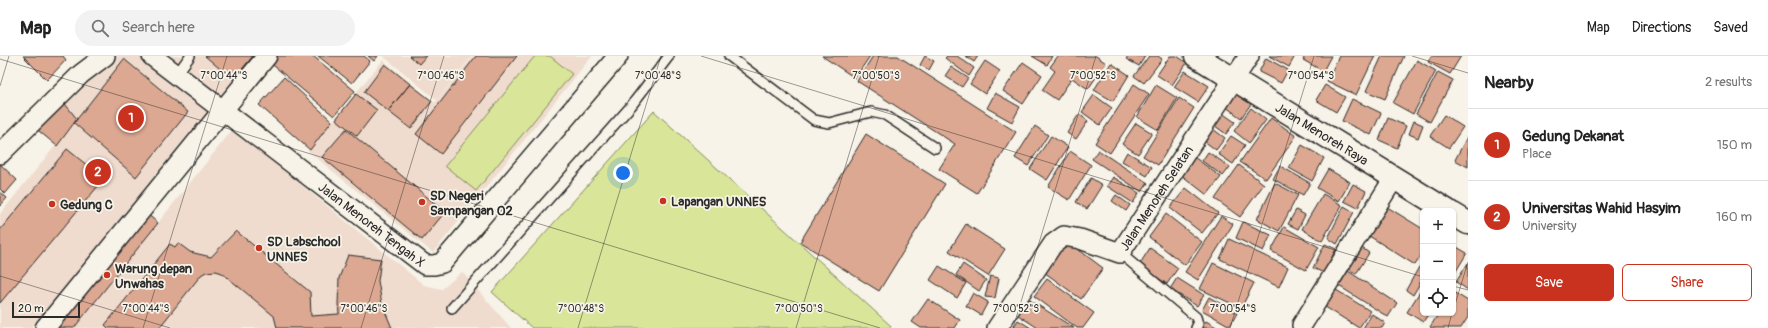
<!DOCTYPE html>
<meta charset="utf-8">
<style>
:root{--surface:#fff;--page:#f2f2f2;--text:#222;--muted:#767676;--line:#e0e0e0;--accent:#c8321e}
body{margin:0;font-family:Pangolin,sans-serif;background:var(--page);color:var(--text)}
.controls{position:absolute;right:12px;bottom:12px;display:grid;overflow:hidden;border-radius:6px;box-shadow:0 1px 3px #0004}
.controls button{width:36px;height:36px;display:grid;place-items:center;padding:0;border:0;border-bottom:1px solid var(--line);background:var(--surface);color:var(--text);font:20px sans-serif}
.scale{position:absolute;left:12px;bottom:10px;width:68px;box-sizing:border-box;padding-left:4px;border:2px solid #2b2b2b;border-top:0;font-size:11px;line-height:14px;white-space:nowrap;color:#2b2b2b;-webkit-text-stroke:3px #f7f3e8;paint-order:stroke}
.you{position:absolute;left:623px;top:117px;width:14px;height:14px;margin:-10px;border:3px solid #fff;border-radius:50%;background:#1a73e8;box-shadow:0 0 0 6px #1a73e833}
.badge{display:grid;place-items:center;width:26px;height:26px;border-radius:50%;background:var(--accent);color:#fff;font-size:13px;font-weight:700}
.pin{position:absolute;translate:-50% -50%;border:2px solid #fff;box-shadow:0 1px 4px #0006}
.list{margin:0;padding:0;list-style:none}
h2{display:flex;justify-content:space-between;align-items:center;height:52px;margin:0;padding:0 16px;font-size:17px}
h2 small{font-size:13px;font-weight:400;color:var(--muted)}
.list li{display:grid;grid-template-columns:26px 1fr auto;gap:12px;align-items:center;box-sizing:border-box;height:72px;padding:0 16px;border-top:1px solid var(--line)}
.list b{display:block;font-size:15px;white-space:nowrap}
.list p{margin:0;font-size:13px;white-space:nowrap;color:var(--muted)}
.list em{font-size:13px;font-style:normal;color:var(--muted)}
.actions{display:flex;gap:8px;padding:12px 16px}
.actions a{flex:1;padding:9px 0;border:1px solid var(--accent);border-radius:6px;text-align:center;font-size:14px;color:var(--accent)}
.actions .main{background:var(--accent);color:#fff}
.icon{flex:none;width:22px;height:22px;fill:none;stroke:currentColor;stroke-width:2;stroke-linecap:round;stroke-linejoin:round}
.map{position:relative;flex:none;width:1468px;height:272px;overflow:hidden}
header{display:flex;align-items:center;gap:24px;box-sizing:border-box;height:56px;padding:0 20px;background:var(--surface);border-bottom:1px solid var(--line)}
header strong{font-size:19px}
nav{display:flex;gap:22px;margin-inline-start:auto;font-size:14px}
.search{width:280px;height:36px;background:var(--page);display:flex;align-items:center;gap:10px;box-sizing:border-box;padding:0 14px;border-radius:22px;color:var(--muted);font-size:15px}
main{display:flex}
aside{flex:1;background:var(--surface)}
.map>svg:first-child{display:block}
.built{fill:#efdcce}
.green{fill:#d9e699;stroke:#828862}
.building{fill:#dca891;stroke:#2b2b2b}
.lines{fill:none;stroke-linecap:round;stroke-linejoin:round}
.lane-casing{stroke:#2b2b2b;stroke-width:12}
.street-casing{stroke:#2b2b2b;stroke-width:22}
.secondary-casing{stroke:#2b2b2b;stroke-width:25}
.lane{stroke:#f7f3e8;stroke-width:9}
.street{stroke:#f7f3e8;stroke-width:19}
.secondary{stroke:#f7f3e8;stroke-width:22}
.ticks{fill:none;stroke:#2b2b2b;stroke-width:1;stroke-opacity:0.45}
.poi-dot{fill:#c8321e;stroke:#f7f3e8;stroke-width:1.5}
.labels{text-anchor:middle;stroke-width:3.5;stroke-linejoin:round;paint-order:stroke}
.street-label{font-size:13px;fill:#2b2b2b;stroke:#f7f3e8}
.poi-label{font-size:13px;font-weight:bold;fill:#2b2b2b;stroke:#f7f3e8;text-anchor:start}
.ticks-label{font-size:10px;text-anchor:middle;fill:#2b2b2b;stroke:#f7f3e8;stroke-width:3.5;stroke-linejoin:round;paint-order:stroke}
</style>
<header>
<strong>Map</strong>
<div class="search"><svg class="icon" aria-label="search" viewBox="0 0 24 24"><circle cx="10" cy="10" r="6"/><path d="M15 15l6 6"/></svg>Search here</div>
<nav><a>Map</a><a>Directions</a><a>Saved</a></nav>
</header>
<main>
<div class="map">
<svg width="1468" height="272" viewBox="0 0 1468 272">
<rect width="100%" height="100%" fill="#f7f3e8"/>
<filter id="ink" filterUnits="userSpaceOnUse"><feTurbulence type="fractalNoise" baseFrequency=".025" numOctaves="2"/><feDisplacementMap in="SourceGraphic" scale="8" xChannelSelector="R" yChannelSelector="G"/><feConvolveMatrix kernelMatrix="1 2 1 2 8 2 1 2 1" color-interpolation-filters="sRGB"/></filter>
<g filter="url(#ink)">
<!-- built -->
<path class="built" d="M87 0H256L206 63 31 272H0V158L77 63 55 40Z
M383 0H472L437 44Z
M473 0H592L433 197 308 95 383 4 435 47Z
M233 73 424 229 442 233 462 216 511 272H74Z"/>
<!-- green -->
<path class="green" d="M535 0H550L572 18 476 135 445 110Z
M654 55 891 270 890 272H532L492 236Z"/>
<!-- building -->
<path class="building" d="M23 0H63L66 4 47 24Z
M205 0H253L233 24Z
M272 0H313L355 35 334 60 268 5Z
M318 0H364L370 5 352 27Z
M368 0H378L374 5Z
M409 0H426L419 8Z
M476 0H517L441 98 416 78Z
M822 0H870L855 22Z
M873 0H898L1016 76 977 137 939 113 955 88 857 25Z
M925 0 934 5 929 14 920 9Z
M947 0H957L974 12 969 20 945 2Z
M965 0H978L974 6Z
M1032 0H1052L1047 9Z
M1058 0H1096L1106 7 1088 33 1072 22 1057 44 1042 34 1055 15 1050 11Z
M1128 0H1145L1139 10 1126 3Z
M1149 0H1158L1162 3 1144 27 1134 20Z
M1170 0H1177L1187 7 1172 29 1157 19Z
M1269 0H1295L1289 11Z
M1305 0H1331L1323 15 1303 4Z
M1339 0H1375L1356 39 1327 25Z
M1382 0H1404L1385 43 1366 35Z
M1431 0H1461L1450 18 1428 6Z
M1266 2 1288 14 1281 27 1259 16Z
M124 3 188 56 136 121 74 67Z
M1417 4 1436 15 1413 58 1393 47Z
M985 5 1000 15 985 38 970 28Z
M1023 6 1042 19 1023 48 1003 35Z
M1111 7 1129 19 1113 45 1094 34Z
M385 8 410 28 388 55 364 36Z
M951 11 968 22 962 31 945 20Z
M1185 15 1209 30 1198 46 1174 31Z
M1438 16 1453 24 1430 66 1416 58Z
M284 21 332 65 310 94 259 49Z
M410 28 432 45 411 73 388 55Z
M1134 28 1149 38 1110 97 1095 87Z
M1156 29 1177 42 1158 74 1137 61Z
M1325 29 1345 41 1336 56 1316 44Z
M1231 34 1251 48 1241 62 1222 48Z
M995 37 1020 51 1012 66 987 52Z
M356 38 377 54 357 80 336 63Z
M1094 39 1112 52 1100 69 1082 56Z
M1179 42 1194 52 1158 109 1143 100Z
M1352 43 1381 57 1371 79 1342 65Z
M62 44 77 63 57 90 34 71Z
M1215 52 1235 66 1226 78 1207 64Z
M1251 52 1266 64 1249 87 1234 75Z
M1079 58 1088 65 1076 83 1067 77Z
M1444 59 1463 71 1449 92 1430 80Z
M1271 62 1296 80 1266 123 1240 106Z
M1388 62 1406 70 1397 92 1379 84Z
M1414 65 1423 69 1418 82 1409 78Z
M1136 67 1152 77 1138 98 1122 88Z
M1035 70 1048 79 1028 110 1015 102Z
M1209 70 1225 82 1216 94 1200 82Z
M346 73 445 156 422 184 322 101Z
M866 78 945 128 879 235 800 186Z
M1468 79V111L1455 104Z
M1051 80 1068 91 1047 124 1030 113Z
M1231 80 1245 89 1233 108 1218 98Z
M1302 89 1324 102 1312 125 1289 112Z
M67 93 104 123 0 247V174Z
M1098 94 1148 127 1142 136 1092 103Z
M1070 95 1091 109 1069 144 1048 131Z
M1127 96 1152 111 1147 120 1122 105Z
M1208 96 1230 111 1223 120 1202 105Z
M1194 101 1221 121 1207 139 1180 118Z
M0 108 17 124 5 138 0 133Z
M1239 109 1264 128 1240 161 1215 143Z
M1280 110 1310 127 1303 139 1273 123Z
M1328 113 1350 126 1339 145 1317 132Z
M1113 121 1139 137 1133 147 1107 130Z
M1091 122 1102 129 1087 153 1076 146Z
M1275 127 1298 139 1279 175 1257 163Z
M1353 128 1366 135 1358 152 1344 145Z
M1186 132 1218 157 1202 177 1170 152Z
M0 136 7 142 0 150Z
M1323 138 1342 149 1322 185 1302 173Z
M1116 139 1130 149 1126 155 1112 145Z
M1384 149 1423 173V197L1415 209 1366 178Z
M1344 150 1354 156 1337 188 1328 182Z
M1296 154 1305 159 1298 173 1288 168Z
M146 157 158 167 74 272H57Z
M1166 158 1202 186 1185 209 1149 181Z
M1221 160 1233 168 1198 224 1185 216Z
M1243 166 1271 179 1263 195 1236 182Z
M966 168 1005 193 988 220 949 195Z
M1284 171 1319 191 1306 214 1271 195Z
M236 175 310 236 311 260 339 258 338 248 339 222 348 199 381 203 378 225 382 248 392 272H277L274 260 222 217 216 215 206 216 201 219 159 272H108L105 269 170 188 175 191 178 187 190 196 211 201Z
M1229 183 1288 211 1279 231 1220 203Z
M1067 185 1103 212 1081 243 1044 216Z
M1325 188 1336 193 1324 217 1313 212Z
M1358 189 1369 197 1356 218 1344 210Z
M1455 190 1467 197 1453 220V193Z
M1150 192 1178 212 1167 228 1139 209Z
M1213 207 1254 227 1241 252 1200 233Z
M1468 207V234L1456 226Z
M963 208 986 224 979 235 956 219Z
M939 210 966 227 957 242 930 224Z
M1419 211 1423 213V222L1413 239 1406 234Z
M1348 215 1397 247 1388 261 1339 230Z
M990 220 999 222 995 242 985 241Z
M1177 222 1204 239 1197 250 1170 233Z
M1047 223 1094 257 1083 272H1077L1034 240Z
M1423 231V257H1429L1423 266 1407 256Z
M1333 232 1370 255 1359 272 1322 249Z
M1453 236 1468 245V261L1461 272H1432L1430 271 1439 257H1453Z
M973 237 988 246 981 259 966 250Z
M1025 241 1074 272H1038L1015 257Z
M1209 241 1237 257 1230 270 1202 254Z
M928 243 960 264 955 272H921L912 266Z
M1372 258 1385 267 1382 272H1363Z
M1018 264 1031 272H1013Z
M1206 265 1218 272H1201Z"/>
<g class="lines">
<!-- lane casing -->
<g class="lane-casing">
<path id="lane" d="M729 0 814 64 829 67 871 56 885 59 935 92
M177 18 190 0
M1120 197 1196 261 1198 268 1196 272
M452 252 631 50 669 0"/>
</g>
<!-- street casing -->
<g class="street-casing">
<g id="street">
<path id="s1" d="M152 0 425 209H434L442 207 618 0"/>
<path d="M0 98 81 18 105 0"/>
<path d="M1302 269 1394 122"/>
<path d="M45 272 267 0"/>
<path id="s2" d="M997 272 1053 188 1064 180 1080 183 1120 197 1249 0"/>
</g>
</g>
<!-- secondary casing -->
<g class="secondary-casing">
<g id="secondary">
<path id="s3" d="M1196 0 1448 155"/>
<path d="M1453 158 1468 167"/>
</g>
</g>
<!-- lane -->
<use href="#lane" class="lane"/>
<!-- street -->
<use href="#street" class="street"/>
<!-- secondary -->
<use href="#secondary" class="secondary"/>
</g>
</g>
<!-- ticks -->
<path class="ticks" d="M701 0 1423 221M1412 0 1468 17M0 3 880 272M0 30 9 0M0 220 170 272M1453 230 1468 234M1453 255 1468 206M143 272 227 0M361 272 444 0M578 272 661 0M796 272 879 0M1013 272 1096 0M1230 272 1314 0M1448 272 1452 257"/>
<!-- markers -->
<g class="poi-dot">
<circle cx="663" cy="145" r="4"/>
<circle cx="422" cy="146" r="4"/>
<circle cx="52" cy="148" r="4"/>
<circle cx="259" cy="192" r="4"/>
<circle cx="107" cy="219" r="4"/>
</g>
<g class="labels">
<!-- street labels -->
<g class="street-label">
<text dy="5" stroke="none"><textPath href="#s3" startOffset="148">Jalan Menoreh Raya</textPath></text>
<text dy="5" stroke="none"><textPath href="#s2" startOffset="239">Jalan Menoreh Selatan</textPath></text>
<text dy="5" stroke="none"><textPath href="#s1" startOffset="277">Jalan Menoreh Tengah X</textPath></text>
</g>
<!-- poi labels -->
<g class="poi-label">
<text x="430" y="144">SD Negeri<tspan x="430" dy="15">Sampangan 02</tspan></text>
<text x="671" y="150">Lapangan UNNES</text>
<text x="60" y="153">Gedung C</text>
<text x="267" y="190">SD Labschool<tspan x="267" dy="15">UNNES</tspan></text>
<text x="115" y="217">Warung depan<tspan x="115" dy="15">Unwahas</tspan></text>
</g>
</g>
<g class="ticks-label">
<text x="224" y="23">7°00'44"S</text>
<text x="441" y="23">7°00'46"S</text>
<text x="658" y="23">7°00'48"S</text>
<text x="876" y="23">7°00'50"S</text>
<text x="1093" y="23">7°00'52"S</text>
<text x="1311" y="23">7°00'54"S</text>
<text x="146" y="256">7°00'44"S</text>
<text x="364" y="256">7°00'46"S</text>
<text x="581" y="256">7°00'48"S</text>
<text x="799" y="256">7°00'50"S</text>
<text x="1016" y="256">7°00'52"S</text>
<text x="1233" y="256">7°00'54"S</text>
</g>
</svg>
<div class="controls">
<button>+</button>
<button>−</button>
<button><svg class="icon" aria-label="locate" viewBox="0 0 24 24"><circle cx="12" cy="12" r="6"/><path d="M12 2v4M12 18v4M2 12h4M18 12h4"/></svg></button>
</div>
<div class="scale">20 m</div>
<div class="you"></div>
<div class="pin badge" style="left:131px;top:62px">1</div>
<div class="pin badge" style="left:98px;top:116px">2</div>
</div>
<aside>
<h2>Nearby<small>2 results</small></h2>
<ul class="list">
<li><span class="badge">1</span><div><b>Gedung Dekanat</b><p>Place</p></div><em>150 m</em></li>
<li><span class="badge">2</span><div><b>Universitas Wahid Hasyim</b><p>University</p></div><em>160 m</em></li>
</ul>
<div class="actions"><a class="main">Save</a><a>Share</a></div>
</aside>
</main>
